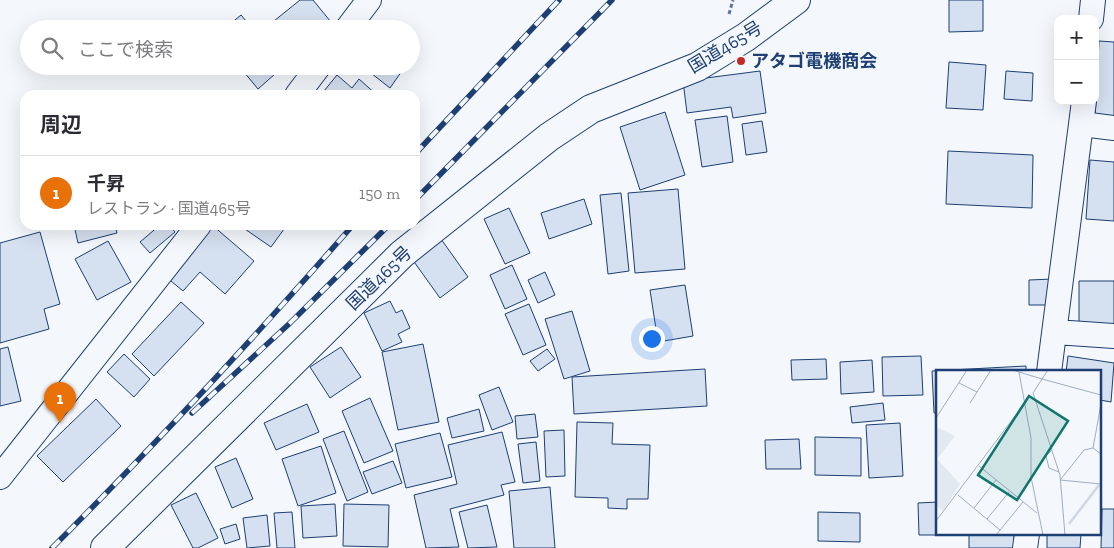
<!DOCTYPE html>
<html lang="ja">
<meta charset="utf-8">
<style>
:root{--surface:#fff;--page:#f7f7f7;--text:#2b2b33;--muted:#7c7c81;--line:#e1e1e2;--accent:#7c3aed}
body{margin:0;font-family:"Zilla Slab","Noto Sans JP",serif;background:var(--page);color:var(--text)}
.controls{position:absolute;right:15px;top:15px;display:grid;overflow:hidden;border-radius:10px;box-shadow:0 5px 20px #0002}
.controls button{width:45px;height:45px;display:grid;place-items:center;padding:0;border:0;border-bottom:1px solid var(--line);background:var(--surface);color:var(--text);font:25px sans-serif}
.you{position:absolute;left:651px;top:338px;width:18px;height:18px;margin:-12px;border:4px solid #fff;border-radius:50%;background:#1a73e8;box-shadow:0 0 0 8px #1a73e833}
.badge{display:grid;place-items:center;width:32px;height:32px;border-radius:50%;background:var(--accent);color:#fff;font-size:16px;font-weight:700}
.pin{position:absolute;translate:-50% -41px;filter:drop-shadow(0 1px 2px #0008)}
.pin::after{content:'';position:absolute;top:26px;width:18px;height:15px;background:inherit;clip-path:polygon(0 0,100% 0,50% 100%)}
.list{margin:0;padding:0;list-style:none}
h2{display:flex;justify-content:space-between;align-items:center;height:65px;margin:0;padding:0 20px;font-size:21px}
h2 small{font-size:16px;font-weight:400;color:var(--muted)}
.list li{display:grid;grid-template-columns:32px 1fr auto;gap:15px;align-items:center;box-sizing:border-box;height:75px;padding:0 20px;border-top:1px solid var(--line)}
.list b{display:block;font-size:19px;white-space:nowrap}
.list p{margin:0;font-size:16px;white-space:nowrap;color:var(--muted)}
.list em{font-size:16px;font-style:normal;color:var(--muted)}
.icon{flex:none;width:28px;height:28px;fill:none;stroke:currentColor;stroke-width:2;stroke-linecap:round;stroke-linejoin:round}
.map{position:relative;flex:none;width:1114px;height:548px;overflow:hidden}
.search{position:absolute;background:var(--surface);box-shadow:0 5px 20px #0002;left:20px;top:20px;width:400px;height:55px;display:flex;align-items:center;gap:12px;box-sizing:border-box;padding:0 18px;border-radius:28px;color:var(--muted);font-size:19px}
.panel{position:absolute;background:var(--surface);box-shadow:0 5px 20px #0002;left:20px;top:90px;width:400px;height:140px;border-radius:15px}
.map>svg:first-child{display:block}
.building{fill:#d5e0f0;stroke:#1d3f73}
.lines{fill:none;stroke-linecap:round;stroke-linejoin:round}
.minor-casing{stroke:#1d3f73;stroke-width:26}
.trunk-casing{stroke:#1d3f73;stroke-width:30}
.path{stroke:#5e769c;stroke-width:3;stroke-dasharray:4 2.5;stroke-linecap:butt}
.minor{stroke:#f4f7fb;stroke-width:24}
.trunk{stroke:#f4f7fb;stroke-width:28}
.rail-casing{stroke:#1d3f73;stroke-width:5.5}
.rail{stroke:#f4f7fb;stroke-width:4;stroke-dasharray:11;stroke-linecap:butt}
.poi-dot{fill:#c62828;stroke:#f4f7fb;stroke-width:2}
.labels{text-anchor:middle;stroke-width:4;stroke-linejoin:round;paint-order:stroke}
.street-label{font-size:18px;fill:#1d3f73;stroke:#f4f7fb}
.poi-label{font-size:18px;font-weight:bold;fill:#1d3f73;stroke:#f4f7fb;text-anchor:start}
.inset-river{fill:none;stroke:#cfd7e4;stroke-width:2.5}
.inset-road{fill:none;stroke:#9eadc5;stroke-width:1}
.view{fill:#0f766e;fill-opacity:0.15;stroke:#0f766e;stroke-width:2.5}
.inset-edge{fill:none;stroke:#1d3f73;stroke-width:2.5}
</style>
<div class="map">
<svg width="1114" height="548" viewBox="0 0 1114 548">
<rect width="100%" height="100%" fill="#f4f7fb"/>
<!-- building -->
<path class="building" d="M300 0H313L331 22 324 29H280L274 21Z
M949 0H983V31L949 32Z
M241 15 253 29H224Z
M1099 41 1114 42V118L1095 117Z
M949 62 986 65 983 110 946 108Z
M239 66H284L258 89Z
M370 66H402L404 68 390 88 367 70Z
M760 71 766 113 733 118 731 107 687 113 683 81Z
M1006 71 1033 73 1032 101 1004 99Z
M337 75 352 88 359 79 377 95H330L324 91Z
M665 112 685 175 640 190 620 127Z
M727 116 733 162 702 167 695 120Z
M762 121 767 152 746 155 742 124Z
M948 151 1033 155 1032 208 946 204Z
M1090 160 1114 162V221L1086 219Z
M678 189 685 269 635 273 628 193Z
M621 193 629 271 608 274 600 195Z
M584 199 592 224 549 239 541 213Z
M509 208 530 253 505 264 484 219Z
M74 225H115L117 233 78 243Z
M160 225H169L175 232 150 253 140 242Z
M209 225H212L254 261 225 294 200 272 183 291 165 276Z
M239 225H287L271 247Z
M40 232 60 304 44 309 49 329 0 343V243Z
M441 239 468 277 440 298 412 259Z
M108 241 131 282 97 300 75 259Z
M512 265 527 299 505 309 490 275Z
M545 272 555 295 538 303 528 280Z
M1053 279 1054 305H1029V280Z
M1079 281H1114V326H1079Z
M685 285 693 336 658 342 650 290Z
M390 301 396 313 402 310 410 328 398 334 402 342 382 351 364 313Z
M181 302 204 323 154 376 132 354Z
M529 304 546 345 523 355 505 314Z
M572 311 590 371 564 379 545 319Z
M423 344 439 422 398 430 382 352Z
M8 347 21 401 0 406V349Z
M341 347 361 377 330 398 310 367Z
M547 349 555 359 538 371 530 361Z
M124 354 150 379 134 397 107 372Z
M921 356 923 395 883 396 882 357Z
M1068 356 1114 363 1111 402 1100 400V372H1066Z
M826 359 827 379 792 380 791 360Z
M872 360 874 392 841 394 840 362Z
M1026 366V372H938V413H934L932 371Z
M705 369 707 406 574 414 572 377Z
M499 387 513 422 492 430 479 395Z
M370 398 393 451 364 463 342 411Z
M96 399 121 426 63 482 37 456Z
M883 403 885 420 852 423 850 407Z
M307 404 319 432 276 450 264 423Z
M479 409 484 431 452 438 447 418Z
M535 414 538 437 517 439 515 416Z
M577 422 613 423 612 444 650 445 648 499H627V509L608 508V498L575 497Z
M900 423 903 476 869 478 866 425Z
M564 430 565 476 546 477 544 431Z
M344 431 368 492 347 501 323 439Z
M502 432 515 482 501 485 504 495 450 509 459 547 426 548 414 495 457 484 448 445Z
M440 433 452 477 406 488 395 444Z
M815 437 861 438V476L815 475Z
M799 439 801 469H766L765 440Z
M536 442 540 481 523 483 518 444Z
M321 446 336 493 298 506 282 459Z
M236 458 253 499 232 508 215 467Z
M393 461 402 483 372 494 363 472Z
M550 487 555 548H514L509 491Z
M196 493 218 538 198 548H193L171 505Z
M938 502V534L946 535H919L918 503Z
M335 504 337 536 303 538 301 506Z
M344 504 389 505 388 547 343 546Z
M487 505 497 547 468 548 459 512Z
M1102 509H1114V548H1101Z
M292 512 295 548H277L274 513Z
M818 512 860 513V542L818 541Z
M267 515 270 546 247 548 243 518Z
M236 524 240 539 225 544 220 529Z
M969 534H1014V548H969Z
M1047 534H1081L1080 548H1047Z"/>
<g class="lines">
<!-- minor casing -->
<g class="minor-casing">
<path id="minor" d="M1091 19 1093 0
M347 29 369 0
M297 95 319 66
M1082 124 1114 128
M1055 332 1114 336
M1049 372 1084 101
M0 477 199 225
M1025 548 1027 534"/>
</g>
<!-- trunk casing -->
<g class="trunk-casing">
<path id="trunk" d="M105 548 402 254 549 137 591 109 697 67 746 37 796 0"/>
</g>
<!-- path -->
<path class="path" d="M729 14 733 0"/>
<!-- minor -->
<use href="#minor" class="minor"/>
<!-- trunk -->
<use href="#trunk" class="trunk"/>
<!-- rail casing -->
<g class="rail-casing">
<path id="rail" d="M415 154 559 0
M415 200 612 0
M192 413 289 324 389 225
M52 548C156 444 256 336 353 225"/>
</g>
<!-- rail -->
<use href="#rail" class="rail"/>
</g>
<!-- markers -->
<circle class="poi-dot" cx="741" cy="61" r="5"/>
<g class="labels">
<!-- street labels -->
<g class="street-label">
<text transform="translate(725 47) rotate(-31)" y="6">国道465号</text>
<text transform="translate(379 278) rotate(-44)" y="6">国道465号</text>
</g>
<!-- poi labels -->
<g class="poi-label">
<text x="751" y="67">アタゴ電機商会</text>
</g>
</g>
<!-- overview -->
<g transform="translate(936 370)">
<rect width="165" height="165" fill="#f4f7fb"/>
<path d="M0 57 19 66 1 89 24 114 7 141 0 135Z" fill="#e3e9f0"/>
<path class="inset-river" d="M133 154 163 115"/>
<path class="inset-road" d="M77 0 83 2 95 68V107L107 165M83 2 106 9 112 0M23 13 41 22M34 33 55 0M165 34 157 78 165 84M0 48 31 0M116 80 110 86 113 98 123 102M43 96 101 143M125 109 148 80 157 78M124 110 165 114M22 125 64 160M38 138 60 110M51 149 73 122M0 151 88 34M60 165 87 132M129 165 124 105 97 23 106 9 165 25"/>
<path class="view" d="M93 26 132 51 81 130 42 105Z"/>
<rect width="165" height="165" class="inset-edge"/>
</g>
</svg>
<div class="controls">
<button>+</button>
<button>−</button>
</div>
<div class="you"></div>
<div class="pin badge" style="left:60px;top:423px;background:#e8710a">1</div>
<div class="search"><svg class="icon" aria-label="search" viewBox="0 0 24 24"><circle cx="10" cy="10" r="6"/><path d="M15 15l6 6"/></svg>ここで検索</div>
<section class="panel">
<h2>周辺<small></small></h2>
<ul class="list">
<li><span class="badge" style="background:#e8710a">1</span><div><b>千昇</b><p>レストラン · 国道465号</p></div><em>150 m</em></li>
</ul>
</section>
</div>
